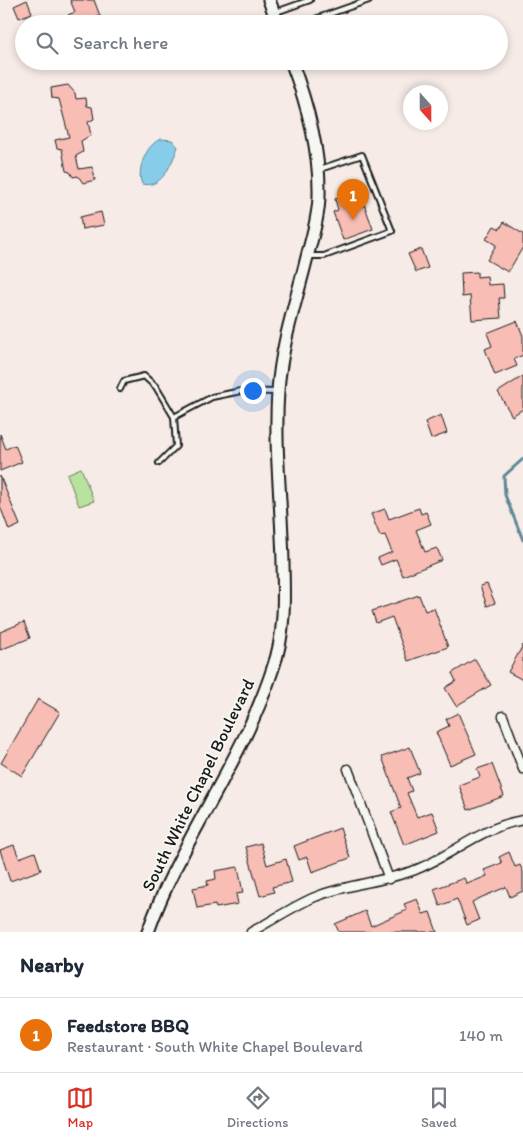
<!DOCTYPE html>
<meta charset="utf-8">
<style>
:root{--surface:#fff;--page:#f2f2f3;--text:#1f2937;--muted:#747a83;--line:#e0e1e3;--accent:#d93025}
body{margin:0;font-family:Itim,sans-serif;background:var(--page);color:var(--text)}
.compass{position:absolute;left:403px;top:85px;width:45px;height:45px;border-radius:50%;background:var(--surface);box-shadow:0 2px 8px #0003;rotate:159deg}
.you{position:absolute;left:252px;top:390px;width:18px;height:18px;margin:-12px;border:4px solid #fff;border-radius:50%;background:#1a73e8;box-shadow:0 0 0 8px #1a73e833}
.badge{display:grid;place-items:center;width:32px;height:32px;border-radius:50%;background:var(--accent);color:#fff;font-size:16px;font-weight:700}
.pin{position:absolute;translate:-50% -41px;filter:drop-shadow(0 1px 2px #0008)}
.pin::after{content:'';position:absolute;top:26px;width:18px;height:15px;background:inherit;clip-path:polygon(0 0,100% 0,50% 100%)}
.list{margin:0;padding:0;list-style:none}
h2{display:flex;justify-content:space-between;align-items:center;height:65px;margin:0;padding:0 20px;font-size:21px}
h2 small{font-size:16px;font-weight:400;color:var(--muted)}
.list li{display:grid;grid-template-columns:32px 1fr auto;gap:15px;align-items:center;box-sizing:border-box;height:75px;padding:0 20px;border-top:1px solid var(--line)}
.list b{display:block;font-size:19px;white-space:nowrap}
.list p{margin:0;font-size:16px;white-space:nowrap;color:var(--muted)}
.list em{font-size:16px;font-style:normal;color:var(--muted)}
.icon{flex:none;width:28px;height:28px;fill:none;stroke:currentColor;stroke-width:2;stroke-linecap:round;stroke-linejoin:round}
.map{position:relative;flex:none;width:523px;height:932px;overflow:hidden}
.search{position:absolute;background:var(--surface);box-shadow:0 2px 8px #0003;left:15px;right:15px;top:15px;height:55px;display:flex;align-items:center;gap:12px;box-sizing:border-box;padding:0 18px;border-radius:28px;color:var(--muted);font-size:19px}
.sheet{height:140px;background:var(--surface)}
nav{display:flex;justify-content:space-around;align-items:center;box-sizing:border-box;height:70px;border-top:1px solid var(--line);background:var(--surface);font-size:14px;color:var(--muted)}
nav a{display:grid;justify-items:center;gap:2px}
nav .on{color:var(--accent)}
.map>svg:first-child{display:block}
.green{fill:#b9e29e;stroke:#6a7f5d}
.water{fill:#87cde9;stroke:#5c8697}
.lines{fill:none;stroke-linecap:round;stroke-linejoin:round}
.stream{stroke:#5c8697;stroke-width:3}
.building{fill:#f8bdb5;stroke:#1c1c1c}
.lane-casing{stroke:#1c1c1c;stroke-width:8}
.street-casing{stroke:#1c1c1c;stroke-width:11}
.secondary-casing{stroke:#1c1c1c;stroke-width:15}
.lane{stroke:#f6f6f2;stroke-width:4}
.street{stroke:#f6f6f2;stroke-width:8}
.secondary{stroke:#f6f6f2;stroke-width:11}
.labels{text-anchor:middle;stroke-width:4;stroke-linejoin:round;paint-order:stroke}
.street-label{font-size:18px;fill:#1c1c1c;stroke:#f6f6f2}
</style>
<div class="map">
<svg width="523" height="932" viewBox="0 0 523 932">
<rect width="100%" height="100%" fill="#f6ebe6"/>
<filter id="ink" filterUnits="userSpaceOnUse"><feTurbulence type="fractalNoise" baseFrequency=".02" numOctaves="2"/><feDisplacementMap in="SourceGraphic" scale="10" xChannelSelector="R" yChannelSelector="G"/><feConvolveMatrix kernelMatrix="1 2 1 2 8 2 1 2 1" color-interpolation-filters="sRGB"/></filter>
<g filter="url(#ink)">
<!-- green -->
<path class="green" d="M81 468 94 501 79 506 67 474Z"/>
<!-- water -->
<path class="water" d="M161 139 172 140 178 147C172 162 163 189 142 184 136 171 146 144 161 139Z"/>
<g class="lines">
<!-- stream -->
<path class="stream" d="M523 459 504 476 505 495 523 540"/>
</g>
<!-- building -->
<path class="building" d="M27 0 32 13 19 18 14 6Z
M70 0H94L100 16 78 24H71L68 15 75 12Z
M68 85 75 93 76 99 86 98 87 106 92 107 94 119 88 122 91 135 81 141 83 152 76 156 79 169 92 167 95 180 83 183 78 176 73 177 70 172 66 171 62 149 57 148 55 140 69 137 59 99 52 98 51 88Z
M357 184 373 229 343 240 333 212 338 210 335 199 344 196 341 189Z
M101 212 104 225 82 229 80 217Z
M504 222 523 234V247L508 272 487 260 496 245 486 239 494 226 500 229Z
M421 249 428 268 416 272 408 254Z
M477 272V277L487 276 488 285 503 284 504 298H499L501 318 472 320 470 296 462 297 461 273Z
M517 321 523 336V355L514 359 517 366 495 375 485 349 492 346 487 333Z
M523 376V409L512 416 498 392Z
M441 415 447 433 431 439 425 422Z
M0 434 6 449 15 445 22 462 0 471Z
M0 476 20 525 9 530 0 506Z
M419 508 421 514 426 512 431 524 416 530 425 552 437 548 442 560 403 576 396 559 381 565 378 558 392 552 385 535 380 536 371 514 385 509 389 519Z
M487 584 495 603 487 606 480 586Z
M419 595 425 611 434 608 448 647 408 661 392 617 376 623 372 611Z
M24 622 30 638 0 650V632Z
M523 645V680L508 672Z
M475 659 491 685 456 706 445 688 456 681 452 673Z
M38 699 60 712 22 776 1 763Z
M458 713 476 754 450 765 436 732 449 726 446 719Z
M410 747 420 773 407 778 412 791 407 793 417 817 432 812 439 831 404 845 391 812 401 808 382 757Z
M492 764 504 796 468 810 459 785 480 777 477 769Z
M340 828 350 858 312 872 307 857 299 860 294 846Z
M261 843 267 865 286 859 292 882 272 887 274 892 260 896 246 847Z
M14 845 19 858 35 852 41 870 10 881 0 850Z
M509 852 515 867 520 865 523 872V891L510 897 506 887 480 898 472 902 479 920 467 925 457 899 440 906 434 889 464 878 467 884 487 876 484 870 502 863 499 857Z
M238 867 243 893 236 894 238 904 216 908 215 905 197 908 193 888 208 885 207 881 216 879 215 871Z
M417 899 423 914 430 912 437 932H339L335 924 365 911 371 926 407 910 404 904Z"/>
<g class="lines">
<!-- lane casing -->
<g class="lane-casing">
<path id="lane" d="M276 12 310 0
M301 24 369 0
M310 256H324L392 231 362 155 320 169
M120 389 124 381 144 376 156 387 174 417 176 446 159 463
M174 417 212 397 241 391 276 392"/>
</g>
<!-- street casing -->
<g class="street-casing">
<path id="street" d="M503 716 523 769
M348 769 389 879
M251 932C272 921 293 906 315 897 347 884 383 882 415 870 453 855 481 827 523 820"/>
</g>
<!-- secondary casing -->
<g class="secondary-casing">
<path id="secondary" d="M269 0 278 24
M148 932C180 840 243 761 273 668 285 635 284 600 283 564 282 507 274 448 278 391 281 345 296 302 307 257 312 237 319 216 319 195 320 150 307 103 291 61"/>
</g>
<!-- lane -->
<use href="#lane" class="lane"/>
<!-- street -->
<use href="#street" class="street"/>
<!-- secondary -->
<use href="#secondary" class="secondary"/>
</g>
</g>
<g class="labels">
<!-- street labels -->
<g class="street-label">
<text transform="translate(198 785) rotate(-64)" y="6">South White Chapel Boulevard</text>
</g>
</g>
</svg>
<svg class="compass" viewBox="-18 -18 36 36"><path d="M0-13l5 13h-10z" fill="#e53935"/><path d="M0 13l5-13h-10z" fill="#747a83"/></svg>
<div class="you"></div>
<div class="pin badge" style="left:353px;top:220px;background:#e8710a">1</div>
<div class="search"><svg class="icon" aria-label="search" viewBox="0 0 24 24"><circle cx="10" cy="10" r="6"/><path d="M15 15l6 6"/></svg>Search here</div>
</div>
<section class="sheet">
<h2>Nearby<small></small></h2>
<ul class="list">
<li><span class="badge" style="background:#e8710a">1</span><div><b>Feedstore BBQ</b><p>Restaurant · South White Chapel Boulevard</p></div><em>140 m</em></li>
</ul>
</section>
<nav>
<a class="on"><svg class="icon" aria-label="map" viewBox="0 0 24 24"><path d="M3 6l6-2 6 2 6-2v14l-6 2-6-2-6 2zM9 4v14M15 6v14"/></svg>Map</a>
<a><svg class="icon" aria-label="directions" viewBox="0 0 24 24"><path d="M12 3l9 9-9 9-9-9zM9 14v-3h6M13 9l2 2-2 2"/></svg>Directions</a>
<a><svg class="icon" aria-label="saved" viewBox="0 0 24 24"><path d="M7 4h10v16l-5-4-5 4z"/></svg>Saved</a>
</nav>
